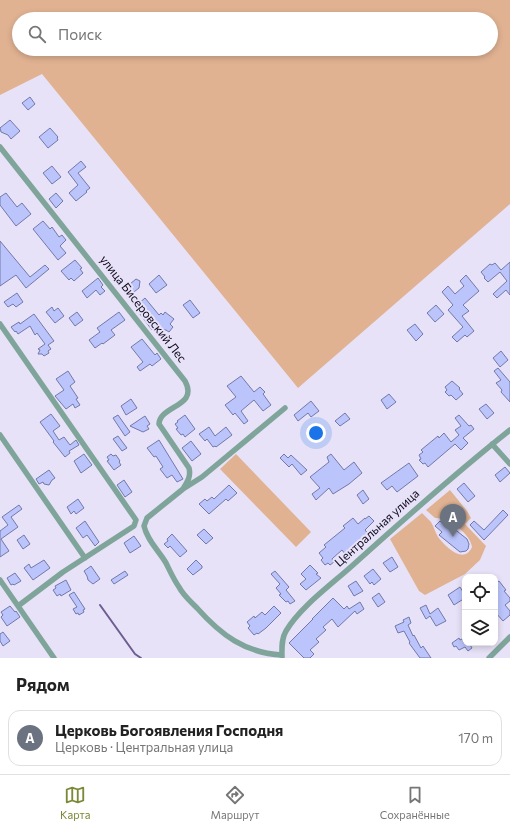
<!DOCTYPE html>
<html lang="ru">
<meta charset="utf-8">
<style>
:root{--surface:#fff;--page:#f6f6f6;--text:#222;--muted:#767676;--line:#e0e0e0;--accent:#7b8836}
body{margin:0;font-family:Commissioner,sans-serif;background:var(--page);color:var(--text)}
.controls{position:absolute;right:12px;bottom:12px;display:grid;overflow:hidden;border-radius:8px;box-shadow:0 2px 6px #0003}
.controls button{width:36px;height:36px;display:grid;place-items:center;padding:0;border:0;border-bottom:1px solid var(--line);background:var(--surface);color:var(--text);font:20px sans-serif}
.you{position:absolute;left:316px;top:433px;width:14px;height:14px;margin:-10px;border:3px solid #fff;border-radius:50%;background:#1a73e8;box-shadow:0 0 0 6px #1a73e833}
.badge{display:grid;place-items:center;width:26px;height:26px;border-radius:50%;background:var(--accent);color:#fff;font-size:13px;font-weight:700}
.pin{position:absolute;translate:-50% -33px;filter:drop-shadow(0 1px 2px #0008)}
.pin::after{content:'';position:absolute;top:21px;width:14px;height:12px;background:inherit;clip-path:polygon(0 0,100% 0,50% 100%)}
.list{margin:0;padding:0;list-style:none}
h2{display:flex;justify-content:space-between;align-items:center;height:52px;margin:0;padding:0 16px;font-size:17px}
h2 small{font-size:13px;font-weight:400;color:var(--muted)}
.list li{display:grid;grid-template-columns:26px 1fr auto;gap:12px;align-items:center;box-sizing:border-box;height:56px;margin:0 8px 8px;padding:0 8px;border:1px solid var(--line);border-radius:12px}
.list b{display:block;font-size:15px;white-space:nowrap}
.list p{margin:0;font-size:13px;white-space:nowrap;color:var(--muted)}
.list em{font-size:13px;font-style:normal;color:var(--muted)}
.icon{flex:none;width:22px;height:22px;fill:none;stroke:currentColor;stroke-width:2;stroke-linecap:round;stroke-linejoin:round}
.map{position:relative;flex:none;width:510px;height:658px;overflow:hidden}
.search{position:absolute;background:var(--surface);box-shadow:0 2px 6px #0003;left:12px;right:12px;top:12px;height:44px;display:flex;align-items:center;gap:10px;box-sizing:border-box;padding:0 14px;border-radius:22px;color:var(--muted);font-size:15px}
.sheet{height:116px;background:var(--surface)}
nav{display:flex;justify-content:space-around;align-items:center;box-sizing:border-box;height:56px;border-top:1px solid var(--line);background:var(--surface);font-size:11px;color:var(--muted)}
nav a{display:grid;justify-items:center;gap:2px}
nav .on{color:var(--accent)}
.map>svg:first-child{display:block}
.green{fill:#e0b292;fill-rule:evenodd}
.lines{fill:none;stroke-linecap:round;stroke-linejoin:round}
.stream{stroke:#6d5e91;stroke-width:2}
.building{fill:#bbc4fb;stroke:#7279aa}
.street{stroke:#7fa59b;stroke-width:5.5}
.labels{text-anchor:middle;stroke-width:4;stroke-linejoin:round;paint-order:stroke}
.street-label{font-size:12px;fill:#0f091b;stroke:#e8e2f8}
</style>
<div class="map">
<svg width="510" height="658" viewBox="0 0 510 658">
<rect width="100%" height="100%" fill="#e8e2f8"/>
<!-- green -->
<path class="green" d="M0 0H510V204L298 388 42 74 0 95ZM19 19H491V49H19Z
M236 454 311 532 296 547 220 469Z
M450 490 467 511 471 518 465 524 486 546 480 560 465 574 425 595 419 591 390 539 422 513C425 516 428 519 431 522 434 527 435 532 438 537 446 547 464 565 472 547 471 534 448 517 435 518L426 510Z"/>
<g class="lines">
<!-- stream -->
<path class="stream" d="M100 605 135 654 141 658"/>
</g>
<!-- building -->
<path class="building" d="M30 97 35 104 28 110 22 103Z
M10 120 20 131 11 139 8 135 1 132 0 128Z
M50 128 58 137 57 138 58 140 48 148 39 137Z
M81 161 86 167 78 173 90 188 86 191 87 192 76 201 69 193 78 185 68 172Z
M52 166 61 177 52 184 43 173Z
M6 193 17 207 22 203 31 214 16 226 0 205V197Z
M56 193 63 201 56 208 49 199Z
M43 221 50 229 52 227 59 237 62 235 66 240 60 246 66 253 58 260 33 229Z
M0 241 30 277 45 265 49 269 26 288 16 275 0 286Z
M75 260 82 268 80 269 83 273 74 281 71 278 69 280 61 271Z
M510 262V295L506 290 497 298 493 294 507 281 500 272 488 282 484 278 485 277 481 272 490 264 492 265 495 263 501 270Z
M159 275 167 285 156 293 149 284Z
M466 275 479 291 463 305 469 311 462 316 474 331 467 337 465 335 457 342 452 337 463 327 448 310 453 305 442 292 448 286 455 294 464 286 460 281Z
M98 278 103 285 101 287 105 291 100 295 96 290 87 298 82 291Z
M136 279 140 281 139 288 130 295 124 289Z
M17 293 23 302 16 307 13 304 8 307 4 302Z
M145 298 159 315 161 313 163 315 165 312 174 319 170 324 173 327 169 332 166 330H162L157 325 152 330 140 314 143 312 137 305Z
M190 300 200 313 193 318 183 305Z
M436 305 444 314 435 322 427 313Z
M52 307 54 311 58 308 64 316 55 323 46 312Z
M77 312 83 320 75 326 69 318Z
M119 312 125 320 111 330 115 335 103 344 102 343 95 348 89 340 100 332 97 328Z
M34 314 54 341 48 345 51 349 48 351 49 353 44 356 42 354H38L40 350 38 349 45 344 37 333 35 335 30 326 18 334 16 331 15 332 11 327 19 322 20 324Z
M415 324 423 334 416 341 407 330Z
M142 339 155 355 157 353 161 359 152 366 150 364 140 371 137 367 143 362 131 347Z
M501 351 508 360 500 367 493 358Z
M498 368 510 382V402L501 392 502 390 496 383 501 380 494 371Z
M68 371 75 382 70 386 78 398 76 399 80 405 75 408 73 404 66 409 55 396 64 390 56 379Z
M241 376 254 392 260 387 265 392 263 394 271 405 263 411 254 400 241 411 248 421 244 424 235 413 233 415 225 405 236 397 227 386Z
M452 381 460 388 459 389 463 394 456 400 451 395 449 396 445 392 447 390 445 387Z
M389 394 396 402 387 409 381 400Z
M131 399 137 408 126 415 121 406Z
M311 401 319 411 311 417 308 413 298 421 294 415Z
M486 404 494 413 487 419 479 409Z
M345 413 350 419 340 426 335 421Z
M51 414 60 426 53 431 59 440 64 437 70 445 76 440 79 445 69 451 70 453 65 457 53 442 54 441 40 422Z
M118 415 130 432 125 436 113 418Z
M185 415 195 429 185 437 183 434 181 435 176 429 178 428 175 424 178 422 177 421Z
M459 415 469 426 471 425 474 429 463 438 468 443 461 450 455 444 428 467 425 463 423 464 419 460 421 459 419 455 423 452 421 450 438 436 439 438 444 433 451 442 459 435 455 430 461 426 455 418Z
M145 416 150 424 147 426 149 429 143 432 130 426Z
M209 427 215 436 226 427 232 435 216 447 215 446 213 447 207 439 205 441 199 434Z
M118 436 127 448 122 451 113 439Z
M159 440 183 479 177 482 172 475 167 478 160 469 163 467 156 456 154 457 147 448Z
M191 441 201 454 192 461 182 448Z
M84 454 92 465 81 473 74 461Z
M111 454 113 456 116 455 120 461 119 462 121 465 114 470 107 461 109 460 107 457Z
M284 454 288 458 291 455 307 470 301 475 292 464 289 467 280 458Z
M331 454 344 470 354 462 362 473 349 484 333 494 329 488 316 500 312 494 320 488 310 477 329 462 327 457Z
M409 463 418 476 397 492 392 486 387 490 381 483Z
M505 467 510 473 500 482 495 475Z
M49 470 55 478 52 480 49 485 44 484 43 482 39 484 36 479Z
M124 480 132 492 125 497 117 485Z
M464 483 475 496 468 502 457 489Z
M229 485 237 493 228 501 226 499 209 514 199 504 205 499 207 501 212 497 214 499Z
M363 490 369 499 363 504 357 495Z
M78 499 84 508 76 514 74 511 71 514 67 507Z
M19 505 22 509 11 517 18 527 1 539 9 551 0 557V531L8 525 2 517Z
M503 510 508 515 484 540 470 525 474 521 484 530Z
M369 516 374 521 365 530 371 537 354 551 352 549 345 554 342 550 333 558 332 559 334 562 330 565 328 563 325 565 321 560 323 558 319 553 326 547 324 545 345 528 343 526 353 518 358 524 365 518V519Z
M85 521 99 542 95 546 87 535 83 538 76 528Z
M440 521 446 526 448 524 467 539 469 544 468 549 466 551 460 552 439 535 442 532 435 526Z
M204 529 213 538 206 544 197 535Z
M172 534 187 551 180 557 170 546 168 548 164 544 168 541 167 539Z
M24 535 30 544 23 549 17 540Z
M134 536 141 546 130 553 124 543Z
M392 557 398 567 390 572 383 563Z
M44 560 50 568 33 580 24 568 29 564 31 568Z
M196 560 202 566V568L193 575 187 569Z
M310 565 318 573 316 574 321 578 306 590 300 584 306 579 301 574Z
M91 566 100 579 93 584 88 580 87 576 84 571Z
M373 569 381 579 374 585 372 582 370 584 364 576Z
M125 571 128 575 114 584 111 580Z
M275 571 289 587 286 590 295 601 290 604 288 601 286 602 279 595 281 594 276 588 280 584 271 574Z
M15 573 21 581 14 585 13 584 11 585 7 578Z
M66 580 71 590 61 596 60 594 57 596 53 590 56 588 55 586Z
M356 581 363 591 354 596 348 586Z
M499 581 506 590 504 591 510 598V601L505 605 510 611V615L503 621 495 612V584Z
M460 587 465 595V598L454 605 448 595Z
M74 592 85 609 83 610 84 612 79 615 78 613 76 614 73 609 77 607 69 595Z
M379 593 385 602 378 607 372 598Z
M333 598 344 609 347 606 349 609 360 602 364 609 357 614 355 611 338 627 332 619 323 627 326 630 316 639 319 642 310 650 314 654 310 658H304L289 643 313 619H312Z
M426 605 430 614 438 608 446 621 436 626 430 616 426 619 420 608Z
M10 606 15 612 16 611 20 617 7 626 1 617 3 615 1 612Z
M274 606 281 613 266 628 258 634 257 633 254 635 248 628 250 626 247 622 254 616 255 618 262 612 265 615Z
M409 617 411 623 408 625 413 636 414 635 421 648 423 646 431 658H420L409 643 410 642 404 631 398 633 395 626 404 622 403 620Z
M3 632 10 641 3 646 0 641V634Z
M459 638 460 640 462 639 464 643H469L472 648 468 651 465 647 459 650 456 646 454 647 452 643Z"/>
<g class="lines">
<!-- street -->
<path class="street" d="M0 147 185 381C199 407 160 405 159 424L189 468C191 476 188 481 183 489
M0 324 136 520 134 526 63 572 18 606
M0 435 85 558
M492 444 510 464
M0 580 54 658
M282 655C245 653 221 635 197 608 191 602 183 595 179 587 174 580 170 571 166 563 159 551 147 540 144 526L147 518 183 489 202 477 285 408
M282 658C282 649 281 639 286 631 300 607 332 584 353 565 404 519 456 473 510 430
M489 658 510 637"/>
</g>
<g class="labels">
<!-- street labels -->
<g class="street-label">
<text transform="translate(143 309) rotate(52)" y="4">улица Бисеровский Лес</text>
<text transform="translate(377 528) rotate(-42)" y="4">Центральная улица</text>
</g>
</g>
</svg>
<div class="controls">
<button><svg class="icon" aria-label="locate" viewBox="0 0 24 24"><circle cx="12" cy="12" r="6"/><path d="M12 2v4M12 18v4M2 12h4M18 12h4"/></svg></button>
<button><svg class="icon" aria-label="layers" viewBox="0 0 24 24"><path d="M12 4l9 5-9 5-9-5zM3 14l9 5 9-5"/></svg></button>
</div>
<div class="you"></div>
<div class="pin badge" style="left:453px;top:537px;background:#6b7280">A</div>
<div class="search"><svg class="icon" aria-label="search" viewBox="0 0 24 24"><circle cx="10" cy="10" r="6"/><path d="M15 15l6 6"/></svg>Поиск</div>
</div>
<section class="sheet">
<h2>Рядом<small></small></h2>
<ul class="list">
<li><span class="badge" style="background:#6b7280">A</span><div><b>Церковь Богоявления Господня</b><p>Церковь · Центральная улица</p></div><em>170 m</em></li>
</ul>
</section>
<nav>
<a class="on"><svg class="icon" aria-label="map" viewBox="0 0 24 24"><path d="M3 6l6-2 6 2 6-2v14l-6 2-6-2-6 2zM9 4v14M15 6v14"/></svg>Карта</a>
<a><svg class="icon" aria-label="directions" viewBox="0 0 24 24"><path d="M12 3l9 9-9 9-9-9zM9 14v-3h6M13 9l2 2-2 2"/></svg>Маршрут</a>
<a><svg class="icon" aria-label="saved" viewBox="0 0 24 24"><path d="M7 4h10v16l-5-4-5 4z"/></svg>Сохранённые</a>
</nav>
